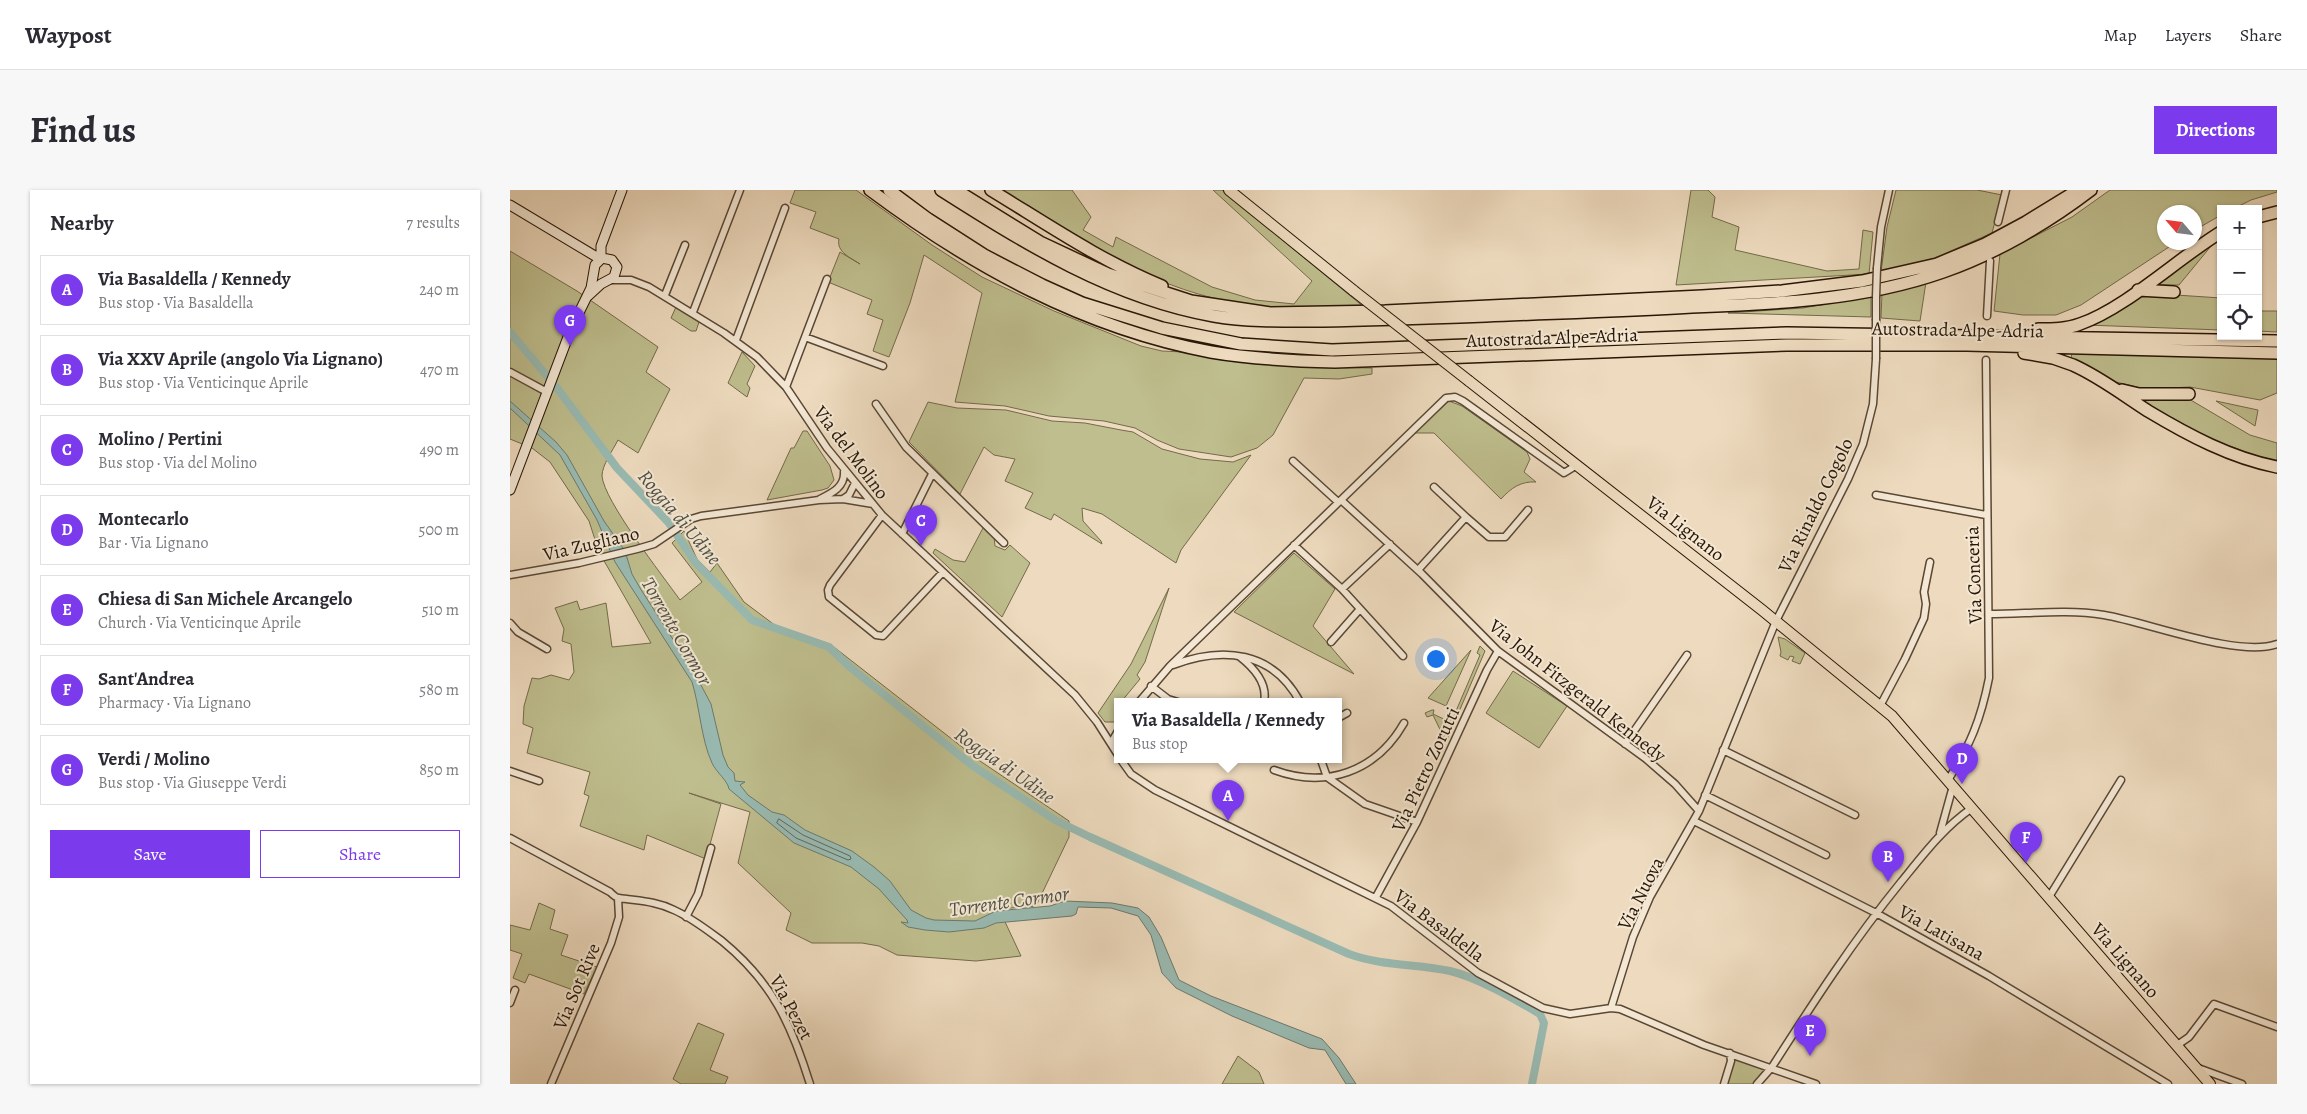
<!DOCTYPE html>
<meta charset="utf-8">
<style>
:root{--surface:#fff;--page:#f7f7f7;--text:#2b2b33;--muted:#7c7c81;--line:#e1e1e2;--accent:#7c3aed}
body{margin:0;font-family:Alegreya,serif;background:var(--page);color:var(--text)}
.controls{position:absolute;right:15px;top:15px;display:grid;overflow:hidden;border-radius:0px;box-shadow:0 1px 4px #0004}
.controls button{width:45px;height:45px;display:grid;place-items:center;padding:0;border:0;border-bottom:1px solid var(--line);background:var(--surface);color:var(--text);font:25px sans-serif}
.compass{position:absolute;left:1647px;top:15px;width:45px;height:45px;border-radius:50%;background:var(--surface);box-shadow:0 1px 4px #0004;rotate:298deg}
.you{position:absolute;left:925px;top:468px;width:18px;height:18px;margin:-12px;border:4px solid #fff;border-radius:50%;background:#1a73e8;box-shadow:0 0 0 8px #1a73e833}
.badge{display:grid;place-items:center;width:32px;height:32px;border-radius:50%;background:var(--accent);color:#fff;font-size:16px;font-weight:700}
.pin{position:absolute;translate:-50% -41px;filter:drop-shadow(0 1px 2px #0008)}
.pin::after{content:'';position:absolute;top:26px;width:18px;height:15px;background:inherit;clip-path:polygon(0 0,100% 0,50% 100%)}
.popup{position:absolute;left:604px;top:508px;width:228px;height:65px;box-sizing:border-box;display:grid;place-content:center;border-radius:0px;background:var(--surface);filter:drop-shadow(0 1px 4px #0005);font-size:16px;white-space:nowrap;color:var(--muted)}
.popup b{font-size:19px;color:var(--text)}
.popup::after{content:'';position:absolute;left:50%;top:100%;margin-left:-10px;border:10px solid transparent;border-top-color:var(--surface)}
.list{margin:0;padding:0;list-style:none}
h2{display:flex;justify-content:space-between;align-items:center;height:65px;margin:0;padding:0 20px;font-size:21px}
h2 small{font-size:16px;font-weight:400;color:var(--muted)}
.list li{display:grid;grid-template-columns:32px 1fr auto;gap:15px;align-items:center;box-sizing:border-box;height:70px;margin:0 10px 10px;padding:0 10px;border:1px solid var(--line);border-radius:0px}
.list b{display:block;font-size:19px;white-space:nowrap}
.list p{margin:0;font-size:16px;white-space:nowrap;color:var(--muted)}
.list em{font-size:16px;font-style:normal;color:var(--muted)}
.actions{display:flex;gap:10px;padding:15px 20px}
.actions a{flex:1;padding:11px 0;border:1px solid var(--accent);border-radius:0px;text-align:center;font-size:18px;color:var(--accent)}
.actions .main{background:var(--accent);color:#fff}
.icon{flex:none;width:28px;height:28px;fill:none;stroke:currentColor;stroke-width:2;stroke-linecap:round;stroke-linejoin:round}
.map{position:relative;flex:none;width:1767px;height:894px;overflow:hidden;border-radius:0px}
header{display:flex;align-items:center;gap:30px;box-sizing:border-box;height:70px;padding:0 25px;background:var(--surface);border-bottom:1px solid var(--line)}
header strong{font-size:24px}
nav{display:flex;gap:28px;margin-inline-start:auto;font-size:18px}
.intro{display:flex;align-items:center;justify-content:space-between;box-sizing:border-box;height:120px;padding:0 30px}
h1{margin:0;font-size:35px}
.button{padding:12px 22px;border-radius:0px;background:var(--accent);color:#fff;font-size:18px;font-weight:700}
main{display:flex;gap:30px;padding:0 30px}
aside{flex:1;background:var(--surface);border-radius:0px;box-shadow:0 1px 4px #0004}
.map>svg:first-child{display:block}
.green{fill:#bfbe8e;stroke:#746a4a}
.water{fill:#99bbb3;stroke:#6c796d}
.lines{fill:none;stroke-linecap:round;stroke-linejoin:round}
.shore{stroke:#60685c;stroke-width:1}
.canal{stroke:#99bbb3;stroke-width:8}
.street-casing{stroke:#5a4734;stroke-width:9}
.secondary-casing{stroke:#281605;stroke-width:11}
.primary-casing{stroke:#281605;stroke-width:12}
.highway-casing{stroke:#281605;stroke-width:14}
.street{stroke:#f4e8d5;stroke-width:6}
.secondary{stroke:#f4e8d5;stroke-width:9}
.primary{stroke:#eedbbf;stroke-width:10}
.highway{stroke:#eedbbf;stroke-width:11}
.street-bridge-casing{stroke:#5a4734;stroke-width:9;stroke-linecap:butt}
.primary-bridge-casing{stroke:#281605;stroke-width:12;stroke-linecap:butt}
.street-bridge{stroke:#f4e8d5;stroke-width:6}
.primary-bridge{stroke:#eedbbf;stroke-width:10}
.labels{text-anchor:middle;stroke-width:4;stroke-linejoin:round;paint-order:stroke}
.street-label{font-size:19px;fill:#281605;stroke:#f4e8d5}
.water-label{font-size:20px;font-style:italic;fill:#505042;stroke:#f4e8d5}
</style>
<header>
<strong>Waypost</strong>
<nav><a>Map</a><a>Layers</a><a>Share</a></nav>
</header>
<div class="intro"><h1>Find us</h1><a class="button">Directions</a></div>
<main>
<aside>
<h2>Nearby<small>7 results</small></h2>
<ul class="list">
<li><span class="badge">A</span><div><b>Via Basaldella / Kennedy</b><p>Bus stop · Via Basaldella</p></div><em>240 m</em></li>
<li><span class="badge">B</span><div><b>Via XXV Aprile (angolo Via Lignano)</b><p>Bus stop · Via Venticinque Aprile</p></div><em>470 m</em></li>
<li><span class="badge">C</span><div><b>Molino / Pertini</b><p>Bus stop · Via del Molino</p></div><em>490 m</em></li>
<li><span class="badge">D</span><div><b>Montecarlo</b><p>Bar · Via Lignano</p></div><em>500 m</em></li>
<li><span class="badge">E</span><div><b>Chiesa di San Michele Arcangelo</b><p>Church · Via Venticinque Aprile</p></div><em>510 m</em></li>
<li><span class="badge">F</span><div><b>Sant'Andrea</b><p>Pharmacy · Via Lignano</p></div><em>580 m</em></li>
<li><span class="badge">G</span><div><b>Verdi / Molino</b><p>Bus stop · Via Giuseppe Verdi</p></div><em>850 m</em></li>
</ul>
<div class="actions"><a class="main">Save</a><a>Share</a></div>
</aside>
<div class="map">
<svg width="1767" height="894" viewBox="0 0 1767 894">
<rect width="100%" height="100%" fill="#eedbbf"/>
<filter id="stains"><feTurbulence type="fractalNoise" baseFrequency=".004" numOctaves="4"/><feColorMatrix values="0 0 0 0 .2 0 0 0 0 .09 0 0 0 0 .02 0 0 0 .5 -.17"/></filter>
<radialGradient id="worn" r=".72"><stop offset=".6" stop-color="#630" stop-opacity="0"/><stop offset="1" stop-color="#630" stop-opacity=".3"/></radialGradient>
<!-- green -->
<path class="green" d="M285 0H346L422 55 472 87 544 121 631 156 652 161 673 162 740 173 792 177 862 178V184L829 189 794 188 763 245 747 258 721 267 669 259 647 250 625 238 594 231 539 226 495 216 445 212 472 103 414 65 400 113 379 167 363 161 373 130 357 124 362 110 318 92 330 62 350 74C341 68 326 62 329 49L300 38 306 22 280 13Z
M490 0H562L581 27 573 40 603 57 606 47 702 97 745 110 784 114 802 91 703 0H712L855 118C811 117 765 121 721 112 633 95 565 46 490 0Z
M1181 0H1198L1205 7 1202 27 1229 37 1225 60 1317 81 1349 79 1353 40 1363 42 1359 84 1166 95Z
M1386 0H1467L1492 5 1482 43 1425 68 1371 82 1377 37Z
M1600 0H1767V2L1741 10 1723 19H1711V25L1685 40 1684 22H1654V52L1665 53 1571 115 1546 125H1513L1484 121 1490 64 1562 27Z
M1706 50 1669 95H1646Z
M0 61 67 101 148 157 136 182 160 199 128 263 108 250C103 260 92 275 92 286 94 311 153 386 170 410L192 392 162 353 174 341 187 369 200 382 207 373 234 412 266 436 320 454 470 571 559 631V647L526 716 489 719 511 766 466 771 387 765 369 756 352 753H302L276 740 281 723 228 673 240 622 179 603 211 614 196 669 137 645 134 660 70 636 79 606 74 604 80 582 17 563 23 538 13 534 14 516 22 488 29 489 41 485 59 490 64 482 61 454 52 451 54 439 45 418 67 411 70 420 96 413 102 457 141 453 89 362 79 331 40 272 22 258 0 249Z
M1416 92 1410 131 1371 128 1372 103Z
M1651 104 1711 108V140L1576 135 1631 105Z
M1361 106V127L1218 123 1293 118Z
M166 117 189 132 186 141H181L161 128Z
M1748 121H1767V142L1748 141Z
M232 162 245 176 237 194 240 198 237 207 218 193Z
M1562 163 1767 167V203L1750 210 1680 197 1635 199 1606 192 1561 168Z
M1637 209H1679L1740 245 1767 253V271C1719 260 1680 239 1637 215L1635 212Z
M939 211 952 216 1017 262 1020 269 1014 282 1026 292C1011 291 1001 298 991 309L924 243H904Z
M1706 211 1748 220 1745 236Z
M418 212 447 218 496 220 542 231 575 233 611 240 623 242 652 259 690 269 723 272 741 265 671 360 666 373 592 324 572 318 573 331 591 351 592 354 544 324 541 330 515 318 523 303 495 291 505 269 484 265 474 257 450 304 399 252Z
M293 241H297L320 276 324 290 318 298 312 300 257 310 281 258H284Z
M473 338 484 347 485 356 495 360 500 355 520 373 492 427 423 363 425 359 443 370 455 372Z
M784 363 825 399 803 436 844 484 724 422Z
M659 398 635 472 627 485 630 489 611 512H608V527L604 532H595L588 523 621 474Z
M1268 447 1275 449 1295 463 1290 474 1282 471 1284 467 1280 466 1278 470 1270 466 1271 462Z
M970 456 975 461 936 552 923 525 917 527 915 523 922 520H924L923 524 938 531 940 527 943 528 970 465 967 463Z
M961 460 936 516 918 508Z
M1003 481 1057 516 1029 558 976 523Z
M29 713 45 720 40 739 58 745 51 765 87 777 74 804 19 784 15 793 3 788 12 764 0 760V735L20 740Z
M188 833 214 844 200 880 218 887 215 894H171L163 889Z
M1220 863 1262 877 1247 894H1214Z
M728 866 749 882 754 894H712Z"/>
<!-- water -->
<path class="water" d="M0 211 46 252 57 265 94 331 115 361 122 384 130 398 184 482 201 514 213 565 218 577 224 583 225 591 235 592 230 595 238 605 262 622 274 625 295 640 342 661 364 677 380 691 401 720 416 728 424 730 465 731 486 721 540 716 555 711 602 713 628 718 639 727 651 747 669 790 701 806 812 849 829 868 846 894H836L815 860 799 858 722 826 666 798 652 783 641 745 628 726 601 718 568 717 566 724 562 726 486 733 474 738 439 742 415 740 398 737 391 732 398 733 397 730 369 699 341 677 284 653 219 599C218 591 206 582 202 573 191 549 190 518 182 492L105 372 87 330 50 265 0 218Z"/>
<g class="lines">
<!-- shore -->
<path class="shore" d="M269 629 293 645 340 666 341 669 338 670 286 648 267 633Z"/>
<!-- canal -->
<path class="canal" d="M0 142 47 198 107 278 159 333 185 372 242 430 319 457 341 478 463 576 545 630 580 647 839 764C872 776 906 774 940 781 967 787 1006 810 1030 824L1034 833 1022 894"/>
<!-- street casing -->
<g class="street-casing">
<path id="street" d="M1488 32 1496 0
M1367 78 1371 37 1379 0
M101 90H121L139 97 214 143 247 167 276 197 317 258 372 325 565 505 587 532 608 565
M155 105 175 55
M183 122 230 0
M1477 126 1480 71
M1366 129V107
M295 147 373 176
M226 150 275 18
M0 182 37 202
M276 197 317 89
M366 214 396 257 494 353
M783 271 828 312
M1366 305 1476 325
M310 309C322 303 335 297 334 282
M333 309 363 314
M831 310 912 384 988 461 1135 568 1165 594 1189 621
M372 325 320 395 318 400 319 407 366 445 373 446 433 382
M956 327 979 347H995L1018 320
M392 344 422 284
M784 355 832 399 880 354
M908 380 956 327 924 297
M0 385 69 373 127 359 144 354 181 329 191 326 309 310 333 309 339 305 345 293
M832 399 893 466
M1479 424C1517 424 1557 419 1594 425 1637 432 1728 468 1767 454
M0 433 8 442 37 459
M821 452 850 419
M730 467C744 478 758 493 754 512
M663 475C713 456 763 461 790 512
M641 496 658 509 668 512
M629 512 660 476 936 208 945 207 953 211 1054 283 1067 275
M1370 516 1395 469 1414 428 1416 414 1414 402 1420 372
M828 528 837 523
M601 553 608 541
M1115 554 1177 465
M1213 560 1345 625
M611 570 621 584 645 600 881 716 968 783 1033 818 1060 824 1101 818 1110 819 1194 855 1306 894
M811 570 817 587 855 614 907 632
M764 580C816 599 866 582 894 533
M0 581 29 591
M1438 590C1460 556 1471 529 1479 488L1476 170
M1195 605 1316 665
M1184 631 1366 723 1479 786 1658 894
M1430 643 1443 596
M0 648 100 702C102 704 106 708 109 708 128 711 146 711 164 720 182 728 197 740 212 751 262 792 281 833 300 894
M866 707 907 632 977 480 988 461
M1539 707 1611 590
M176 727 188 704 201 658
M0 813 5 800
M1101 818 1123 747 1140 707 1189 621 1266 431 1338 289 1353 254 1363 214 1366 169
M1666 856 1679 847 1704 814 1767 837
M1688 878 1732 894
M41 894 101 753 109 727 108 708
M1214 894 1221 871 1220 863
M1247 894 1262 877C1303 813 1343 751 1391 692 1413 665 1433 638 1462 618"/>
</g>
<!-- secondary casing -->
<g class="secondary-casing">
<path id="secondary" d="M0 15 90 69
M91 69V56L112 0
M0 300 61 139 81 98 85 75 92 68 102 70 107 77 104 87 91 94 78 106"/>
</g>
<!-- primary casing -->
<g class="primary-casing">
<path id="primary" d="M719 0 844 101
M959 191 1252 420 1382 526 1700 894"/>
</g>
<!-- highway casing -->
<g class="highway-casing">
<path id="highway" d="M360 0C463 77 574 138 701 162 742 169 784 171 825 172L1277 155H1457L1767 163
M379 0 418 29 474 65 532 95 572 113 652 138 731 154 822 160 1277 143 1767 151
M431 0C516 54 602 108 704 126 740 132 776 131 813 131 867 130 922 128 976 126 1045 123 1113 121 1182 117 1266 114 1353 110 1433 82 1485 64 1538 33 1581 0
M446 0 530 52 598 84 681 111 760 123 875 121 1192 106 1272 101 1352 91 1427 74 1475 54 1516 32 1568 0
M481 0C537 34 591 71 652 96
M1748 27 1767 22
M1628 100 1664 102
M1528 139C1542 139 1557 139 1570 134 1616 118 1667 69 1711 42
M1514 163 1543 168 1563 175C1590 187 1613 205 1638 221 1678 245 1721 268 1767 277
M1612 200 1629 204H1679"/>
</g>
<!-- street -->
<use href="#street" class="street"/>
<!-- secondary -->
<use href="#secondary" class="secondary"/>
<!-- primary -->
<use href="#primary" class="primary"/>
<!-- highway -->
<use href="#highway" class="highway"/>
<!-- street-bridge casing -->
<g class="street-bridge-casing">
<path id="street-bridge" d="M1366 107 1367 78
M1366 169V129"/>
</g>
<!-- primary-bridge casing -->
<g class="primary-bridge-casing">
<path id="primary-bridge" d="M844 101 959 191"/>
</g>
<!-- street-bridge -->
<use href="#street-bridge" class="street-bridge"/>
<!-- primary-bridge -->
<use href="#primary-bridge" class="primary-bridge"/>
</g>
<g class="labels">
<!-- street labels -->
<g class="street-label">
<text transform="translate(1448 139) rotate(1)" y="7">Autostrada Alpe-Adria</text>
<text transform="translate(1042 147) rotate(-2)" y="7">Autostrada Alpe-Adria</text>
<text transform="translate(342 262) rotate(53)" y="7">Via del Molino</text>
<text transform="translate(1305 315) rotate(-64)" y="7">Via Rinaldo Cogolo</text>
<text transform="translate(1176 338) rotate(38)" y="7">Via Lignano</text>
<text transform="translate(81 353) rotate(-13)" y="7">Via Zugliano</text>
<text transform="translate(1463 385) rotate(-92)" y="7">Via Conceria</text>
<text transform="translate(1068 500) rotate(38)" y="7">Via John Fitzgerald Kennedy</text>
<text transform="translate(915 579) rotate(-65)" y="7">Via Pietro Zorutti</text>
<text transform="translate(1130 703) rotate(-63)" y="7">Via Nuova</text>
<text transform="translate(930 735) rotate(37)" y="7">Via Basaldella</text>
<text transform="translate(1432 742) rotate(29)" y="7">Via Latisana</text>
<text transform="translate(1616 770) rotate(49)" y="7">Via Lignano</text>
<text transform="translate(66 796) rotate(-67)" y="7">Via Sot Rive</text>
<text transform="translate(282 817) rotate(62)" y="7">Via Pezet</text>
</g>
<!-- water labels -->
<g class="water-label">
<text transform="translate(170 327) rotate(50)" y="7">Roggia di Udine</text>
<text transform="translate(167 441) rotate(60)" y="7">Torrente Cormor</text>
<text transform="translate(495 575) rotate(35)" y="7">Roggia di Udine</text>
<text transform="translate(499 711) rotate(-8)" y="7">Torrente Cormor</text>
</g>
</g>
<rect width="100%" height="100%" filter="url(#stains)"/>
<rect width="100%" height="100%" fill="url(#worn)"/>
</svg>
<div class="controls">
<button>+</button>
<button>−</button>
<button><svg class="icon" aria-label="locate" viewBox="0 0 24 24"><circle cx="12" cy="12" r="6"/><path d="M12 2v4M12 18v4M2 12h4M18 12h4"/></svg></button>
</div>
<svg class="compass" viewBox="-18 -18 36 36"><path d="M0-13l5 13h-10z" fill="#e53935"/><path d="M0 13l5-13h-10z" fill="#7c7c81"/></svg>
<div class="you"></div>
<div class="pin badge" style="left:718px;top:631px">A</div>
<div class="popup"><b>Via Basaldella / Kennedy</b>Bus stop</div>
<div class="pin badge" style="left:1378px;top:692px">B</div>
<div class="pin badge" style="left:411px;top:356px">C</div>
<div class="pin badge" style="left:1452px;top:594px">D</div>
<div class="pin badge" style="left:1300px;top:866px">E</div>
<div class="pin badge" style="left:1516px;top:673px">F</div>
<div class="pin badge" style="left:60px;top:156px">G</div>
</div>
</main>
